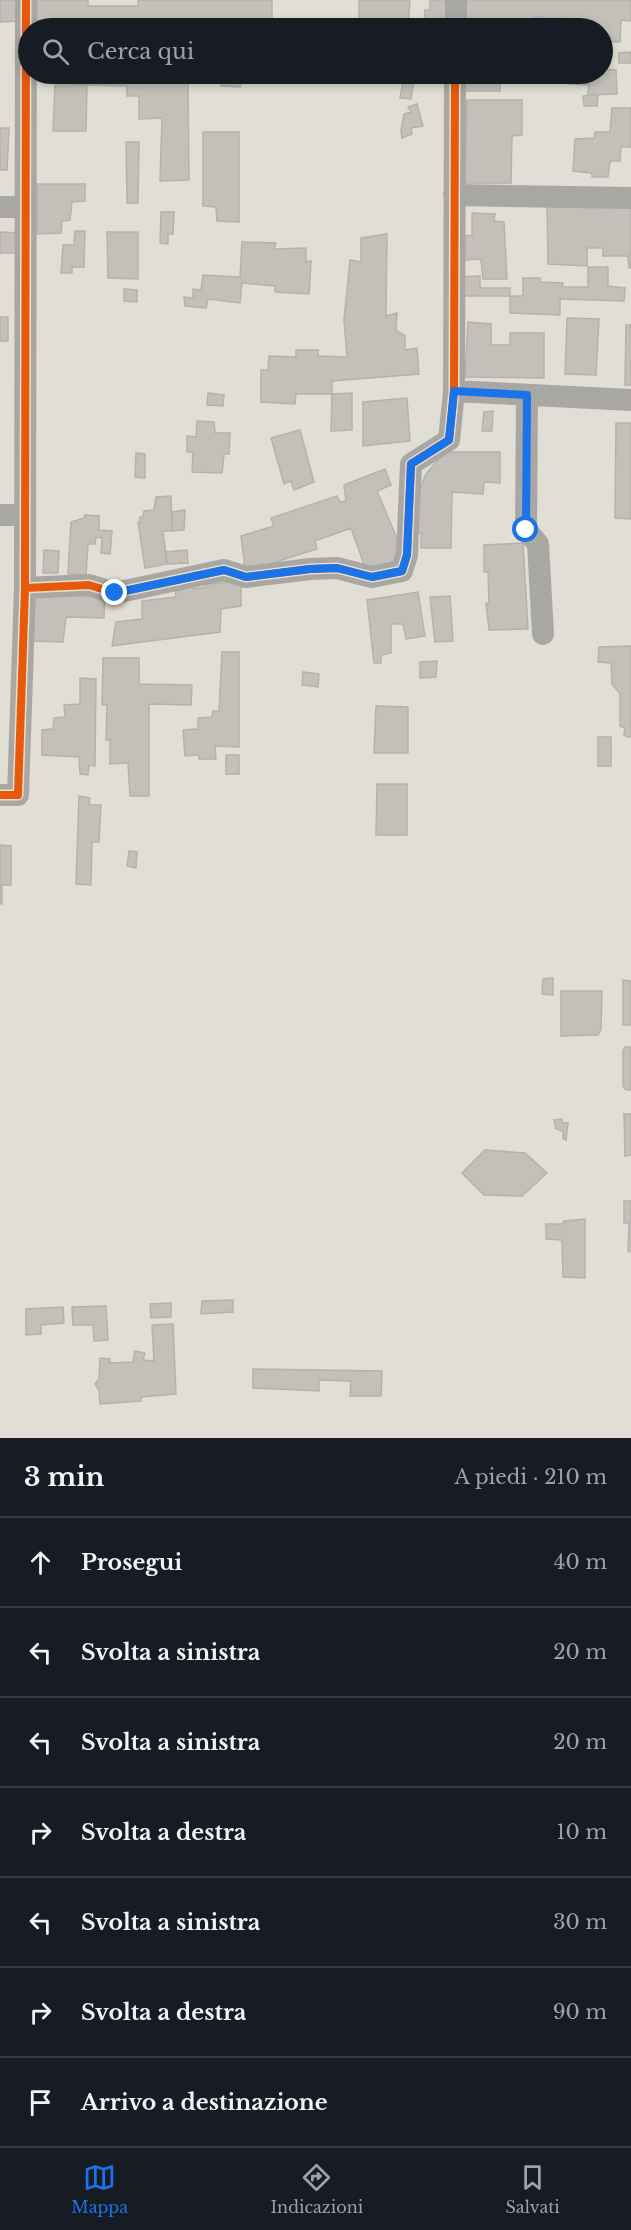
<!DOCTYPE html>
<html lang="it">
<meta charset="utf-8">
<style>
:root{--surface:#171b24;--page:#20242c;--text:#f1f3f6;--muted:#9ea1a6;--line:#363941;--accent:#1a73e8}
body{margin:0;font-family:"Libre Baskerville",serif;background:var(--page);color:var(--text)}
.stop{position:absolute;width:18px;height:18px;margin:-14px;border:4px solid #1a73e8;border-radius:50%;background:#fff}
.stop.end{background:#1a73e8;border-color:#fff;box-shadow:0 2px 6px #0008}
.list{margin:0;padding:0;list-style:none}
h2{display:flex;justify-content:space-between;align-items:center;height:78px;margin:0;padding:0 24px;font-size:26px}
h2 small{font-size:20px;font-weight:400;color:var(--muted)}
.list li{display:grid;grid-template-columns:39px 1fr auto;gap:18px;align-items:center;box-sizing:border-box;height:90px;padding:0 24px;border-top:2px solid var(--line)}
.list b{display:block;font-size:22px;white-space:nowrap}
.list em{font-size:20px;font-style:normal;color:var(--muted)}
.icon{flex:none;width:33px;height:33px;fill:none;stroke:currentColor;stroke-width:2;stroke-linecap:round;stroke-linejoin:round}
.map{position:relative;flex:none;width:631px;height:1438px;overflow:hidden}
.search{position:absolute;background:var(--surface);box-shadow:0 3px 9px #0003;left:18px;right:18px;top:18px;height:66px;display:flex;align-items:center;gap:15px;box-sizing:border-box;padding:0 21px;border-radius:33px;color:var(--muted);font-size:22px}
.sheet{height:708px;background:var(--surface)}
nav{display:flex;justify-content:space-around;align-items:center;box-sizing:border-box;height:84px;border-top:2px solid var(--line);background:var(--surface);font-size:16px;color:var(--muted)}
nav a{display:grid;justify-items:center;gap:3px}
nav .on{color:var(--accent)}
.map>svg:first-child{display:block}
.building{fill:#c3c0ba;stroke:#b5b2ac;stroke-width:1.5}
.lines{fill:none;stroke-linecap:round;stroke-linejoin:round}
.minor{stroke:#a9a7a3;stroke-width:22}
.cycleway-casing{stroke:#e4e1d0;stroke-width:11}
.cycleway{stroke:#e8590c;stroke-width:8}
.route{stroke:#1a73e8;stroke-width:8}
</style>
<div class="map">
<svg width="631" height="1438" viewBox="0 0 631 1438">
<rect width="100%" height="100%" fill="#e0ded5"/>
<!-- building -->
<path class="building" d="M0 0H19V21L0 22Z
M37 0H88V6H138V0H272V28L177 27V28H37Z
M363 0H410L408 28 397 27V19H385L383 23 363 22 359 17V1Z
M430 0H450L451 28H424L425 10H430Z
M460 0H631V21L621 20 620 42 602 41V28H590V19L532 17 531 28H460Z
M631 52V63H619V53Z
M602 69 616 70 617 94 588 95 589 85 569 84V79L561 80V74H602Z
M70 74H87V85H70Z
M87 74H176L177 79 188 80 189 180 160 181 162 118 139 119V96H127V86L87 85Z
M221 74H272H243L240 87 221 86Z
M386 74H415L411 99 400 98 404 76 386 75Z
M462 74H500V91H463Z
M55 85H87L86 131H53Z
M588 95H598L597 106H584L583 96Z
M467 100H522V135L512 136 511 183H465Z
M417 104 423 126 411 128 412 134 402 138 401 130 404 114 411 112 408 107Z
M612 108H631V147H621L620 161H610L608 177H592V173L573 171 575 139 594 138 595 132H610Z
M0 128H9L7 170H0Z
M203 132H239V222L217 221 216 207 203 206Z
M126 142H139L138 203H127Z
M37 184H85V201L72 202 70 220 62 221 61 233 37 234Z
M547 205 631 208V268H629L628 256H603V248H587V266L548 264Z
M161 212H174L173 234H168V244L160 243Z
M472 213 495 214 494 221 504 222 507 279H483L481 259 465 260V235L472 236Z
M75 231H85L84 267H72V273H61L63 245H74Z
M0 232 19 233V253H0Z
M107 232H138V279L108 278Z
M387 234 386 316 397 313 396 330 405 336V350L417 348 419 374 332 381V394H296L295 404 261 402V370H268L269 356 296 357V350H318V356L347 357 344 320 350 260 361 262V238Z
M242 242 276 243 274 249 306 248V262L311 261 309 294 275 292V286L242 283 240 303 208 299 206 308 185 306 184 297 193 298V289L201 290 203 275 240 277Z
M588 267H608V286L625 288 624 301 560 299V315L510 313V296H523V278H540V282L563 283 562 287H588Z
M480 276V288H510V296H458L459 277Z
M124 289 137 290V302L124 301Z
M0 317H8V341H0Z
M567 318 599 319 596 375 565 374Z
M468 322 491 324V345H510V333H544V378L465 377Z
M626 325H631V385H625Z
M208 393 224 395 223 406 207 405Z
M352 393V430L331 431 332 394Z
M407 398 410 441 363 446V402Z
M493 411 492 431H482L484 412Z
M197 421 214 422 215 433H230L229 454H224L222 473 192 472 193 452H187V436L196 437Z
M616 423H631V519L615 518Z
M300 430 314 482 294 490 291 481 284 484 271 438Z
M447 452H500V483L484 482 483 494 452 492 451 548H421V533H413L420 489 426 474 443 454Z
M136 453 145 454V478L135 477Z
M385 469 391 485 377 491 399 543 393 562 366 570 351 528 315 541 317 549 260 567 245 568 241 536 274 526 271 518 337 496 340 502 346 501 344 485Z
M171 496 172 531H163L167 564 145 568 138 522 140 523V517H143L144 511 154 510 156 497Z
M185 510 184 530 172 531V512Z
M85 515 99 516V530L112 531 110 554 101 553 102 538 96 537 95 544H88L86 575 68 574 71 522 84 518Z
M523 543 528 629 489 630 486 603 489 604 488 572H484V545Z
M44 550 59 551 58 573H43Z
M187 550 188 563 167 564 165 552Z
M233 582 234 585 241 584V606L221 609 220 632 112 646 116 622 142 619V601L176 597 175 588 193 587V589L206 587V584Z
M30 591 105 594 104 618 66 617 63 642 29 641Z
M418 592 425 636 406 639 403 624H391V653L381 655V663H374L367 600Z
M450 596 453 641 435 642 430 597Z
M631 646V737H627L624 735 625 728 620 726V694L612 684 611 663 598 662 599 647Z
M222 652H239V747L215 746 216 759H199V755L185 756 183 730 198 729V718L212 717 213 711H219Z
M103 658H139V684L192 685 191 705 149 704V796H130L128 763 110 764V740H106L107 705H102Z
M437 661 436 677 420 678V662Z
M303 672 319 674 318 687 302 685Z
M80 678 96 679 95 766 89 765 88 775 80 774 79 757 42 755V730L53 729 54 718 65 717 64 705 80 704Z
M376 706 408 707V753H374Z
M598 737H611V766H598Z
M226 755H239V774H226Z
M377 784H407V835H376Z
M79 796 90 798 89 805H101L99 842H92L91 885 76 884Z
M0 845 11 846V885H2V904H0Z
M129 851 137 852 136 868 127 866Z
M553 978V995L542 994 543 979Z
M623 980 631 981V1025H623Z
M561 991H602L601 1029 598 1035 561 1036Z
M625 1047H631V1090H626L623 1086V1051Z
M624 1114H631V1155L625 1156Z
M562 1119V1123H568L566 1140 563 1139V1131L556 1129 554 1120Z
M485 1150 525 1153 547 1173 522 1196 484 1195 462 1173Z
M624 1201H631V1252L628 1251 629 1223H624Z
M585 1219V1278L563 1277 562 1240 546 1239V1224H563L564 1221Z
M233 1300V1312L201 1314 202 1301Z
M171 1303V1317L151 1318 150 1304Z
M106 1306 108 1340 94 1341 93 1325H73L72 1307Z
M63 1307 64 1323 41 1325V1334L26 1335V1309Z
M173 1324 176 1394 141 1397V1401L100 1404 99 1390 95 1384 99 1379 100 1358 110 1359V1363L133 1362 135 1351 145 1353 143 1360 154 1361 152 1325Z
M253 1369 382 1371 381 1396H350L351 1381 319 1380V1391L253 1388Z"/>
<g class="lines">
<!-- minor -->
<path class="minor" d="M456 28V0
M454 195 631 198
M0 207H26
M454 391 631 400
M527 395 526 530 538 544 543 634
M0 515H25
M25 588 89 585 115 593 224 570 246 577 310 569 337 568 372 577 402 571 407 555 411 464 449 440 454 391 455 74
M0 795H18L25 588 26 0"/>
<!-- cycleway casing -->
<g class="cycleway-casing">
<path id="cycleway" d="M25 588 89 585 115 593 224 570 246 577 310 569 337 568 372 577 402 571 407 555 411 464 449 440 454 391 455 74
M0 795H18L25 588 26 0"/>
</g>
<!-- cycleway -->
<use href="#cycleway" class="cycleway"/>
</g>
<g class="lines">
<!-- route -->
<path class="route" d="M115 593 224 570 246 577 310 569 337 568 372 577 402 571 407 555 411 464 449 440 454 391 527 395 526 530"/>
</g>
</svg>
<div class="stop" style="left:526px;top:530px"></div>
<div class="stop end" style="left:115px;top:593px"></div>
<div class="search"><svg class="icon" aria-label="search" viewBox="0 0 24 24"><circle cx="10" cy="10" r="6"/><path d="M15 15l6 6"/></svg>Cerca qui</div>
</div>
<section class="sheet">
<h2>3 min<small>A piedi · 210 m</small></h2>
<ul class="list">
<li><svg class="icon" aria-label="ahead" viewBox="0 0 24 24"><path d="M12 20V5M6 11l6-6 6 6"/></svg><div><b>Prosegui</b></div><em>40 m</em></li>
<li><svg class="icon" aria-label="left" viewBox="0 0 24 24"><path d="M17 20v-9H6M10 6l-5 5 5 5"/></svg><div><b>Svolta a sinistra</b></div><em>20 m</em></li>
<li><svg class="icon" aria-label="left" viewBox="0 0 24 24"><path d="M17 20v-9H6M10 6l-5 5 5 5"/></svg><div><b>Svolta a sinistra</b></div><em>20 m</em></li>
<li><svg class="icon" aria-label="right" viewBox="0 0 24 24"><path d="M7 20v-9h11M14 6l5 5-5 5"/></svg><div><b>Svolta a destra</b></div><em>10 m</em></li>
<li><svg class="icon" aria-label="left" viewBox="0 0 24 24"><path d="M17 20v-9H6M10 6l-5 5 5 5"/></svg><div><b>Svolta a sinistra</b></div><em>30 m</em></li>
<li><svg class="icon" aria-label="right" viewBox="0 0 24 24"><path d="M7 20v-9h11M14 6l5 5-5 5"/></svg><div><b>Svolta a destra</b></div><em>90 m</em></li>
<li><svg class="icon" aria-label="arrive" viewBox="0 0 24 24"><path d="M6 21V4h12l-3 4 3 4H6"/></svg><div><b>Arrivo a destinazione</b></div></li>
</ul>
</section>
<nav>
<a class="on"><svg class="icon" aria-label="map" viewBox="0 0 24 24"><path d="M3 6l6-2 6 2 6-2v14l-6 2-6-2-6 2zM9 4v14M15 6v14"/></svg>Mappa</a>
<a><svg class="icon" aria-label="directions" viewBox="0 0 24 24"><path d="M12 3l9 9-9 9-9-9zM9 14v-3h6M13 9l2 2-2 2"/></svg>Indicazioni</a>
<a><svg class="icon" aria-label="saved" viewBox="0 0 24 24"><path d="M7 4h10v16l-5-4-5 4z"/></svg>Salvati</a>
</nav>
